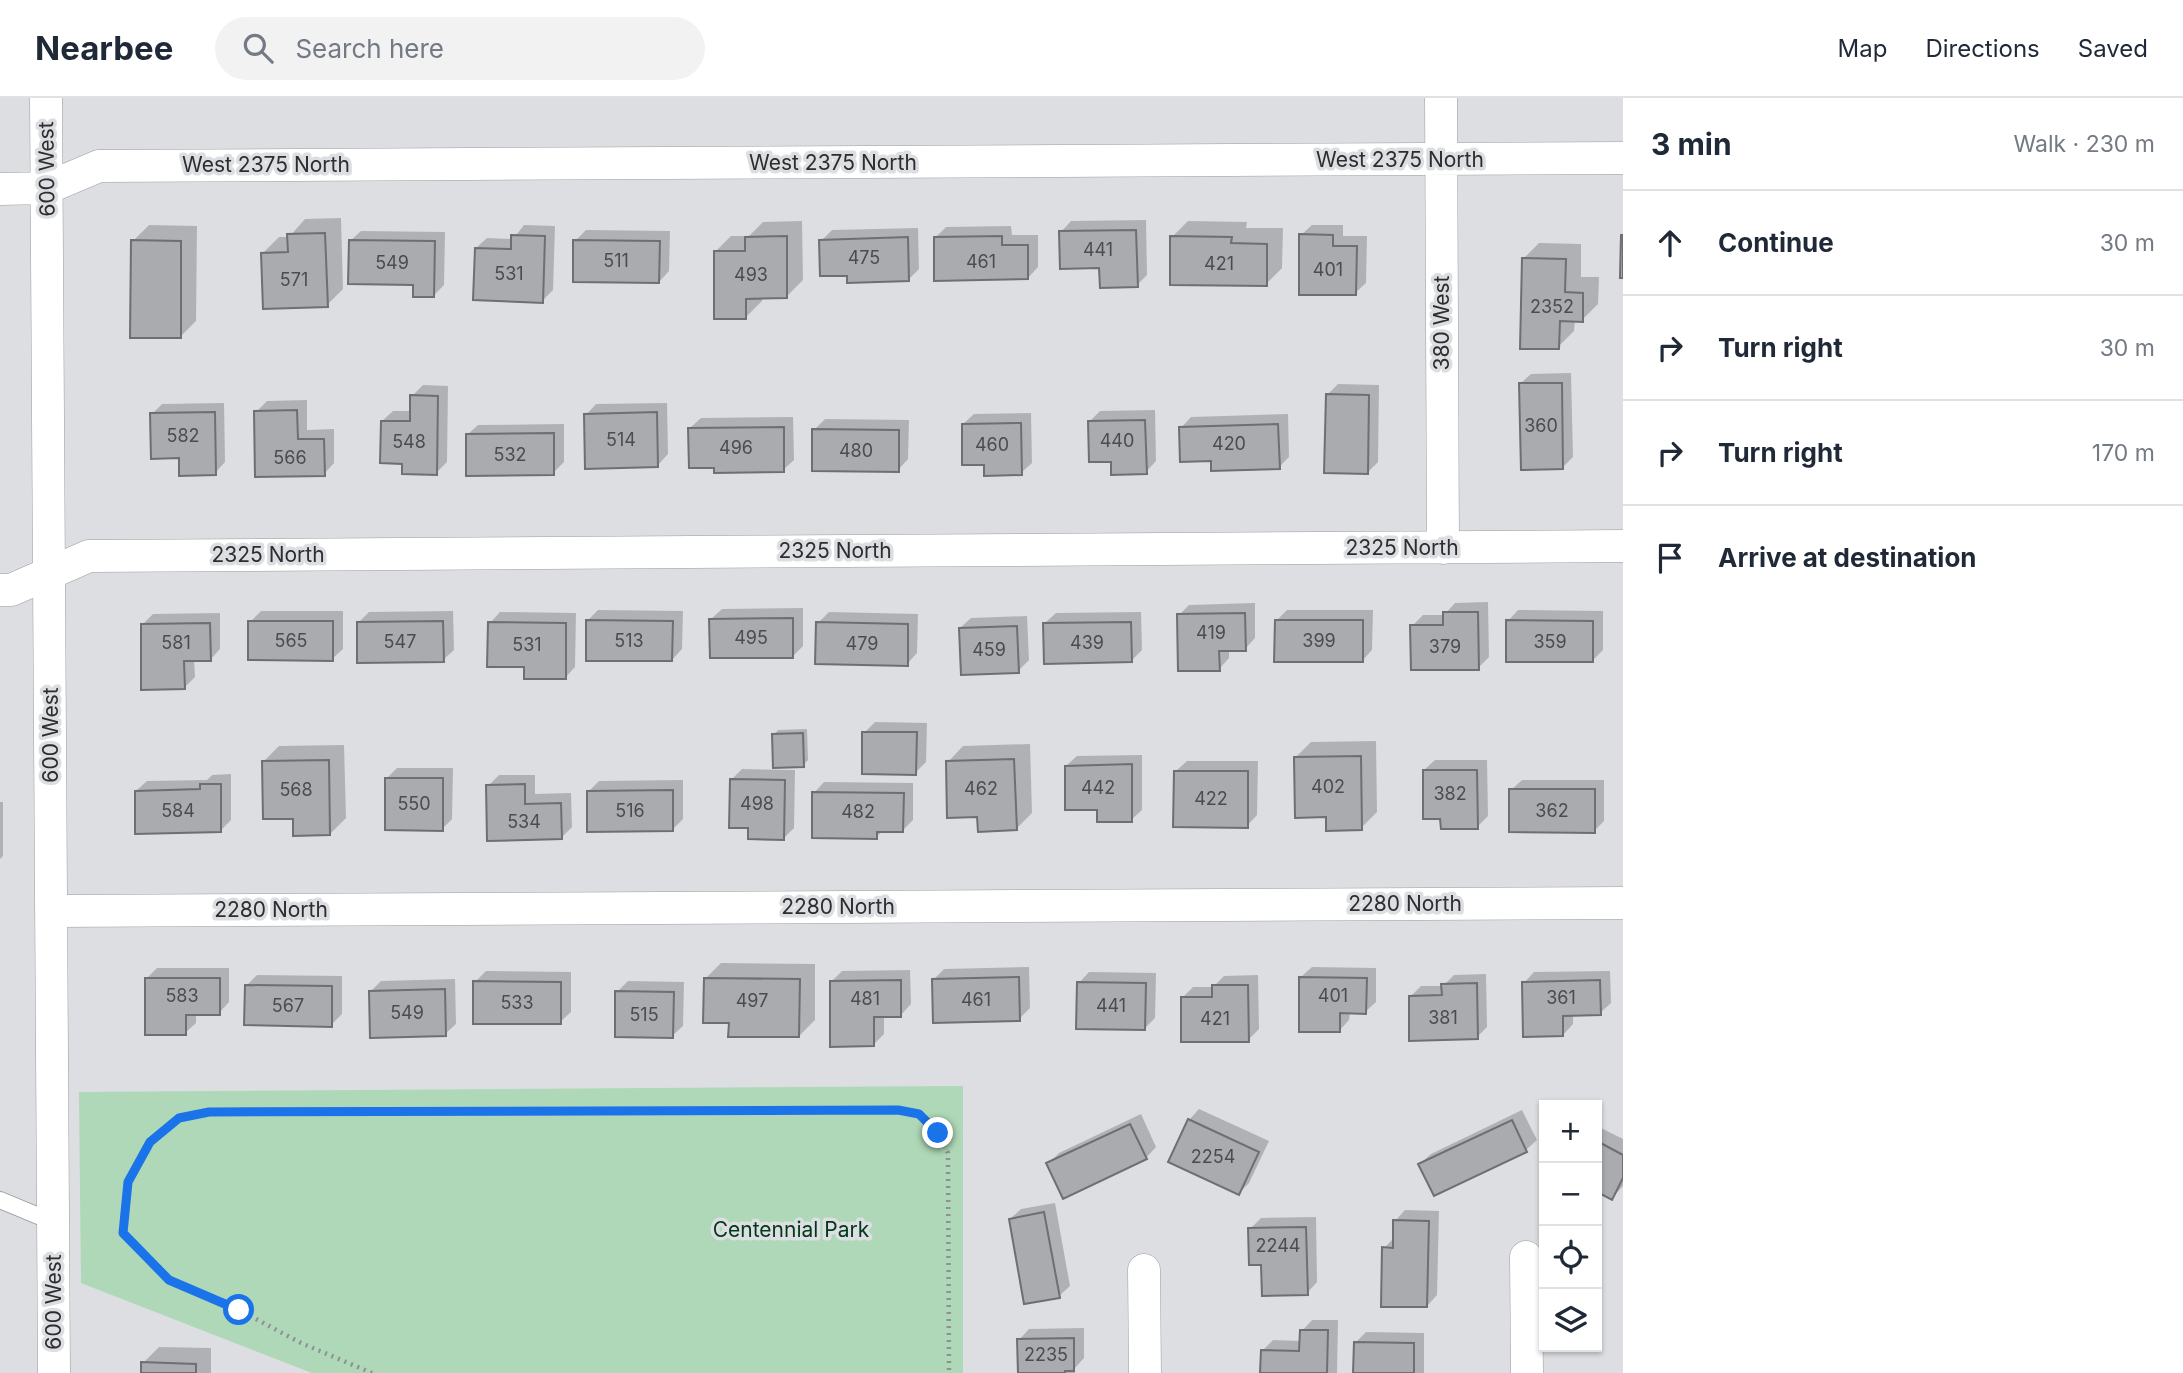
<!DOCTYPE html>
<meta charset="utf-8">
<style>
:root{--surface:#fff;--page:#f2f2f3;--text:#1f2937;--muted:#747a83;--line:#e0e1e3}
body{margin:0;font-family:Inter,sans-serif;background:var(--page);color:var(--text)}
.controls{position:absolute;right:21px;bottom:21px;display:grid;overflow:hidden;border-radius:0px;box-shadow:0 2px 5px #0004}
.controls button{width:63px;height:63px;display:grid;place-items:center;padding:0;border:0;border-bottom:2px solid var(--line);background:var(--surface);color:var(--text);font:35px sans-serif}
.stop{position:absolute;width:21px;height:21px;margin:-16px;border:5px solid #1a73e8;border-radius:50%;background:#fff}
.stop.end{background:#1a73e8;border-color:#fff;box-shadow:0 2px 7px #0008}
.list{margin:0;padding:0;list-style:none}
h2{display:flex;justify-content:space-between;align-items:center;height:91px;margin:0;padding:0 28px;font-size:30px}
h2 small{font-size:23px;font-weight:400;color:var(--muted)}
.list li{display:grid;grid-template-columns:46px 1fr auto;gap:21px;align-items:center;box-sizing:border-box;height:105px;padding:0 28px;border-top:2px solid var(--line)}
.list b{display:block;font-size:26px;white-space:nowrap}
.list em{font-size:23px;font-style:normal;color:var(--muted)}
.icon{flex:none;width:38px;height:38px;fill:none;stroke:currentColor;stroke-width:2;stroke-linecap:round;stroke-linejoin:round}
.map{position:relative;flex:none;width:1623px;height:1275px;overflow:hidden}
header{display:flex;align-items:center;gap:42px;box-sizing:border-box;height:98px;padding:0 35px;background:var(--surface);border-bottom:2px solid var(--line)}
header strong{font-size:33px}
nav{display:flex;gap:38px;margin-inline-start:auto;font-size:24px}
.search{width:490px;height:63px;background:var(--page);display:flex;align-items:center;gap:18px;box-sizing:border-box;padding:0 24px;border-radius:38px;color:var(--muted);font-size:26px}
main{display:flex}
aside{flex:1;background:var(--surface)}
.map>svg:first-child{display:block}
.green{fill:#aed8b7}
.shadow{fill:#0003}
.building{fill:#a9abaf;stroke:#6d6f72;stroke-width:2}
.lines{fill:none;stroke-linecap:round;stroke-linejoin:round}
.lane-casing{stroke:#9b9da0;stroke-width:18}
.street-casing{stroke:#9b9da0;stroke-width:33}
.path{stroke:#8e9092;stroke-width:4.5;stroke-dasharray:2 5;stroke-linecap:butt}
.lane{stroke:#fff;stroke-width:16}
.street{stroke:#fff;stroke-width:32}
.route{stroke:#1a73e8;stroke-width:9}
.labels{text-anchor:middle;stroke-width:7;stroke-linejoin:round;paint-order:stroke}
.number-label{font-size:18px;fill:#4b4c4e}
.street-label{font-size:21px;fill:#2c2d2e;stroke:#dcdee2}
.park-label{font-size:21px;fill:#013918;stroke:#dcdee2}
</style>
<header>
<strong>Nearbee</strong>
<div class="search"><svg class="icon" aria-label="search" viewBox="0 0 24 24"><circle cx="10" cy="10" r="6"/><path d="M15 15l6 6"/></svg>Search here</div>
<nav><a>Map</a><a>Directions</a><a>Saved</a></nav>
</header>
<main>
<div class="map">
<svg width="1623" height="1275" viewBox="0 0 1623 1275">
<rect width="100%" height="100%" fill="#dcdee2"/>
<!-- green -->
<path class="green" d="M963 988V1275H312L81 1185 79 994Z"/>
<!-- shadow -->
<path class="shadow" d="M341 120 343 191 327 207 263 155 279 139H289L305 121Z
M1146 122 1147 177 1137 187 1061 134 1071 123Z
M802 123 803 182 787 198 762 199V203L746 219 715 154 731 138H749L763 124Z
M1188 123 1247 124 1246 130H1283L1282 170 1266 186 1172 139Z
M149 127 197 128 196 223 180 239 133 143Z
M524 127 555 128 553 192 542 203 476 150 487 140 513 141Z
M1312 127H1343V138H1367L1366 185 1355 195 1301 137Z
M1011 128 1012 137H1038V169L1028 180 935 140 946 129Z
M918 130 919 171 908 182 849 176 821 143 832 132Z
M586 132 670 133 669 173 659 184 575 143Z
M361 133 445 134 444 187 434 197 350 143Z
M1539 145 1581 146V179H1599L1598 206 1582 222H1575L1574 233 1558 249 1523 161Z
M1571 275 1573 359 1563 369 1520 286 1531 276Z
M1338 286 1379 287 1378 364 1368 374 1327 297Z
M423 287 448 288 447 364 436 375 404 364 382 323 393 313H412V298Z
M307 302V332L334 331V365L324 376 256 314 267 303Z
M224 305 225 364 215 375 181 359 152 316 162 306Z
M667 305 668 356 658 367 586 317 596 306Z
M1155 312 1156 363 1146 374 1113 362 1090 323 1100 313Z
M1031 315 1032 365 1021 375 963 326 974 316Z
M1288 316 1289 359 1279 369 1212 362 1181 330 1191 319Z
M793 319 794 362 783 372 715 368 690 330 701 320Z
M825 321 909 322 908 361 898 372 814 332Z
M564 326V364L553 375 467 337 478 327Z
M1488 504 1489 559 1478 570 1412 528 1423 517H1444L1455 505Z
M1255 505V540L1245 551H1229V560L1219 571 1179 517 1189 507Z
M803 510V548L793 558 711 521 722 511Z
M598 512 683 513 682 551 672 562 588 522Z
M1287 512H1373L1372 552 1362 563 1277 522Z
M1518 512 1603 513V552L1592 563 1508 523Z
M261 513H343V551L332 561 250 524Z
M453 513 454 552 443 562 359 524 369 514Z
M500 514 576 515 575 569 565 580 526 567 490 525Z
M829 514 918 516 917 555 907 566 818 525Z
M1141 514 1142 552 1131 563 1045 525 1056 515Z
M220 515V551L210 562H194L195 579 184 590 143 526 153 516Z
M1027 518 1029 562 1018 573 960 530 971 520Z
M875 624 927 625 926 664 915 675 864 635Z
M807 631 808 662 803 667 774 637 778 632Z
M1376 643 1377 714 1361 730 1328 717 1295 660 1311 644Z
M1030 646 1032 715 1016 731 948 664 963 648Z
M344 647 346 720 330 736 263 664 279 648Z
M1142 657V712L1131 722 1098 710 1066 668 1077 658Z
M1435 662H1487L1488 718 1477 729 1442 719 1424 672Z
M1187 663H1258L1257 717 1247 728 1176 673Z
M397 670H453L452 721 442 731 387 680Z
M742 671 795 672 794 730 784 740 731 682Z
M231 676V722L220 733 136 693 147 683 207 682 212 677Z
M499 677H535V696L571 695 572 729 561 740 488 688Z
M683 682V721L672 732 589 693 599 683Z
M1522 682H1604V723L1594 733 1511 692Z
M824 684 913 685V722L903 732H884L876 739 814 695Z
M0 704H3V758L0 761Z
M721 865 815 866V922L799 938 730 923 705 881Z
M1029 869 1030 910 1019 921 934 881 944 871Z
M1312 869 1376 870V904L1365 914H1350L1349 922 1339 933 1301 879Z
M157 870H229V904L219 915H196V925L185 935 147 880Z
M910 872 911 906 901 917H884V936L874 946 831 884 842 873Z
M486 873 571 874V914L560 924 475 884Z
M1610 873 1611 905 1600 915 1573 916V926L1563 937 1524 885 1534 874Z
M1089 874 1156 875 1155 920 1144 931 1079 885Z
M1486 876 1487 929 1477 939 1410 899 1421 888H1443L1454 877Z
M257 877 342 878V916L331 927 246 888Z
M1258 877 1259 931 1248 942 1182 900 1193 889H1213L1224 878Z
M455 881 456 926 445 936 370 894 381 883Z
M628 883 684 884 683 928 672 938 617 894Z
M1199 1011 1269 1043 1249 1085 1239 1095 1189 1022Z
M1522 1012 1537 1042 1526 1052 1420 1066 1431 1056Z
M1141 1016 1156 1049 1146 1060 1048 1066 1059 1055Z
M1597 1028 1623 1041V1088L1612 1100 1597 1092Z
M1055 1105 1070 1188 1059 1198 1010 1121 1021 1111Z
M1405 1112 1439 1113 1437 1197 1427 1208 1384 1150 1395 1139V1123Z
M1316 1119 1317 1184 1307 1195 1263 1165 1250 1131 1261 1120Z
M1312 1222H1338L1337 1275H1262L1263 1252 1273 1242 1301 1243 1302 1233Z
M1084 1230V1260L1075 1270V1275H1020L1019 1242 1029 1231Z
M1366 1234 1424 1235V1275H1355V1245Z
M159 1249 211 1250V1275H142L143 1265Z"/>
<!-- building -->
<path class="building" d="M1136 132 1138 189 1100 190 1099 170 1060 171 1059 133Z
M325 135 328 209 263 211 261 155 288 154 287 136Z
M1299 136 1333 137V148H1357L1356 197H1299Z
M511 137 545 138 543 205 473 202 475 150 511 151Z
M1621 137H1623V180H1620Z
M787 138V200L746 201V221H714V153H745V139Z
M1002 138V147H1028V181L934 183V139Z
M1170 138 1232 139 1231 145 1267 146V188L1170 187Z
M908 139 909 183 847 185V178H820L819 142Z
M131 142 181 143V240H130Z
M349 142 435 143 434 199H413V187L348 186Z
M573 142 660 143 659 185 573 184Z
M1522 160 1566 161 1565 194 1583 195V224L1560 223 1559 251H1520Z
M1519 285H1562L1563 371 1521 372Z
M1326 296 1369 297 1368 376 1324 375Z
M410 297 438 298 437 377 402 376V366L380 365 381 323H410Z
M297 312 298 341H324L325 378 255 379 254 313Z
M215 314 216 377 179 378V360L151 361 150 315Z
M657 314 658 369 585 371 584 316Z
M1145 322 1147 376 1111 377V364H1089L1088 323Z
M1021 325 1022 377 984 378V367H962V326Z
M1278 326 1280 371 1211 373V363L1180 364 1179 329Z
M784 329V374L714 375V370H689L688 330Z
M812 331 899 332V374L812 373Z
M554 335V377L466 378V336Z
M1443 514H1478L1479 572H1411L1410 527H1443Z
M1245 515 1246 553H1219L1220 573H1178L1177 516Z
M793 520V560H710L709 521Z
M586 522 673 523 672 563H586Z
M1275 522H1363V564H1274Z
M1506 522 1593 523V564H1506Z
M248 523H333V563L248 562Z
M443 523 444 564 357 565V524Z
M488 524 566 525V581H524V569H487Z
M816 524 908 526V568L815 566Z
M1131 524 1132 564 1044 566 1043 525Z
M210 525 211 563H184L185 591 141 592V526Z
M1017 528 1019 575 961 577 959 530Z
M862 634H917L916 677 862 676Z
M803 635 804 669 773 670 772 636Z
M1361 658 1362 732 1326 733V719L1295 720 1294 659Z
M1014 661 1017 732 978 734 977 719 947 720 946 663Z
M329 662 330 737 293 738V721H263L262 663Z
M1132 666V724H1097V712H1065V668Z
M1423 672H1477L1478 731H1441L1440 721H1423Z
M1174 673H1248V730L1173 729Z
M385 680H443V733L385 732Z
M730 681 785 682 784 742 748 741V730H729Z
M200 686H221V734L135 736V693L200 691Z
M525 686V706L561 705 562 741 487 743 486 687Z
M1509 691H1595V735L1509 734Z
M673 692V733L587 734V693Z
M812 694 904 695 903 734H877V741L812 740Z
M1019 879 1020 923 933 925 932 881Z
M1299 879 1367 880 1366 916 1340 915V934H1299Z
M145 880H220V917H186V937H145Z
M704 880 800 881 799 939H728L729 925H703Z
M901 882V919H874V948L830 949V883Z
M1600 882 1601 917 1563 918V938L1523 939 1522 884Z
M473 883 561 884V926H473Z
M1077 884 1146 885 1145 932 1076 931Z
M1477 885 1478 941 1409 943V898L1442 897 1441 886Z
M245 887 332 888V929L244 927Z
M1212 887H1248L1249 944H1181V899H1212Z
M445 891 446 938 370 940 369 893Z
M615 893 674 894 673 940 615 939Z
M1188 1021 1259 1054 1239 1097 1168 1064Z
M1512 1022 1527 1054 1434 1098 1418 1066Z
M1130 1026 1147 1061 1063 1101 1046 1065Z
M1597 1043 1623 1057V1080L1612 1102 1597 1094Z
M1044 1114 1060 1200 1024 1206 1009 1121Z
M1393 1122 1429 1123 1427 1209H1381L1382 1149 1393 1150Z
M1306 1129 1308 1197 1262 1198 1261 1167H1249L1248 1130Z
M1300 1232H1328L1327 1275H1260L1261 1252 1299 1253Z
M1074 1240V1273H1065V1275H1018L1017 1241Z
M1354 1244 1414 1245V1275H1353Z
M141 1264 196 1266V1275H141Z"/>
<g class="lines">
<!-- lane casing -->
<g class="lane-casing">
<path id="lane" d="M0 1102 53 1124"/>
</g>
<!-- street casing -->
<g class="street-casing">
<path id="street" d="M46 0 54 1275
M1441 0 1443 450
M0 91 47 90 99 68 1623 60
M0 492H11L89 458 1623 448
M53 813 1623 805
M1526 1159 1527 1275
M1144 1172 1145 1275"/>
</g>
<!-- path -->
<path class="path" d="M372 1275 301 1245 239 1212 169 1182 123 1135 128 1084 151 1044 179 1020 209 1014 898 1012C929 1017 934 1028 948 1055L949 1275"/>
<!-- lane -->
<use href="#lane" class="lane"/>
<!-- street -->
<use href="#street" class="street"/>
</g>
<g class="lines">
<!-- route -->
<path class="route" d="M239 1212 169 1182 123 1135 128 1084 150 1044 179 1020 209 1014 898 1012 919 1016 938 1035"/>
</g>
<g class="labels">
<!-- number labels -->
<g class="number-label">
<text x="1098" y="158">441</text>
<text x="864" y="166">475</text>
<text x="616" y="169">511</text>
<text x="981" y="170">461</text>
<text x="392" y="171">549</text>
<text x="1219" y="172">421</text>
<text x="1328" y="178">401</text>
<text x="509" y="182">531</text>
<text x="751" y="183">493</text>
<text x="294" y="188">571</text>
<text x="1552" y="215">2352</text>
<text x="1541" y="334">360</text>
<text x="183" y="344">582</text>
<text x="621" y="348">514</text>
<text x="1117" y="349">440</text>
<text x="409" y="350">548</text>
<text x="1229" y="352">420</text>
<text x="992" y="353">460</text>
<text x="736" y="356">496</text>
<text x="856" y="359">480</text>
<text x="510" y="363">532</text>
<text x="290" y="366">566</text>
<text x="1211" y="541">419</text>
<text x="751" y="546">495</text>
<text x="291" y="549">565</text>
<text x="629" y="549">513</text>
<text x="1319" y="549">399</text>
<text x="400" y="550">547</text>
<text x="1550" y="550">359</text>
<text x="176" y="551">581</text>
<text x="1087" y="551">439</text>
<text x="862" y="552">479</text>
<text x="527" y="553">531</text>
<text x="1445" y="555">379</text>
<text x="989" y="558">459</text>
<text x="1328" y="695">402</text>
<text x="1098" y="696">442</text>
<text x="981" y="697">462</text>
<text x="296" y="698">568</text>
<text x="1450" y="702">382</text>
<text x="1211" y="707">422</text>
<text x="414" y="712">550</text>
<text x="757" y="712">498</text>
<text x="178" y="719">584</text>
<text x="630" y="719">516</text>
<text x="1552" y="719">362</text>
<text x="858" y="720">482</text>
<text x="524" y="730">534</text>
<text x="182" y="904">583</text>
<text x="1333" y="904">401</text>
<text x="1561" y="906">361</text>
<text x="865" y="907">481</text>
<text x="976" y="908">461</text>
<text x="752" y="909">497</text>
<text x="517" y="911">533</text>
<text x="288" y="914">567</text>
<text x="1111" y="914">441</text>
<text x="407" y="921">549</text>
<text x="644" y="923">515</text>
<text x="1443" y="926">381</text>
<text x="1215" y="927">421</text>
<text x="1213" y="1065">2254</text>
<text x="1278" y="1154">2244</text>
<text x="1046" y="1263">2235</text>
</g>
<!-- street labels -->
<g class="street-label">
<text x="1400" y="69">West 2375 North</text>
<text x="833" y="72">West 2375 North</text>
<text x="266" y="74">West 2375 North</text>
<text transform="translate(47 71) rotate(-91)" y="7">600 West</text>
<text transform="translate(1442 225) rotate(-90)" y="7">380 West</text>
<text x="1402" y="457">2325 North</text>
<text x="835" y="460">2325 North</text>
<text x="268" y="464">2325 North</text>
<text transform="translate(51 637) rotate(-90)" y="7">600 West</text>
<text x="1405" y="813">2280 North</text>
<text x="838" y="816">2280 North</text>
<text x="271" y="819">2280 North</text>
<text transform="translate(54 1204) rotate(-90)" y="7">600 West</text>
</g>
<!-- park labels -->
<g class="park-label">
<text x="791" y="1139">Centennial Park</text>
</g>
</g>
</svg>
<div class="controls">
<button>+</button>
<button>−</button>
<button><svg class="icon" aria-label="locate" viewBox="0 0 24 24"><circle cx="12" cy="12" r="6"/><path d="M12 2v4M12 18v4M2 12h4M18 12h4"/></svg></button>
<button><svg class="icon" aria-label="layers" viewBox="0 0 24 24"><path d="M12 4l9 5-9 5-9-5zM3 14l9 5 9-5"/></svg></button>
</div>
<div class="stop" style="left:239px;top:1212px"></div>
<div class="stop end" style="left:938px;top:1035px"></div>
</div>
<aside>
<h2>3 min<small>Walk · 230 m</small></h2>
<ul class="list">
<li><svg class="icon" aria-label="ahead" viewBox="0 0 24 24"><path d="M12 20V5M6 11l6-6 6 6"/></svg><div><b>Continue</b></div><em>30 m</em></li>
<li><svg class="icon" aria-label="right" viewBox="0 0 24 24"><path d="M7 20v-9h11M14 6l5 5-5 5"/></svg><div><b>Turn right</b></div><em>30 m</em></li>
<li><svg class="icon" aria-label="right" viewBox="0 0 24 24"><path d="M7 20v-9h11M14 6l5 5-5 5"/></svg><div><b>Turn right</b></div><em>170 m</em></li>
<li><svg class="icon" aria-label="arrive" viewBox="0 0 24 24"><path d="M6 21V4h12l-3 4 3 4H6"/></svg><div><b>Arrive at destination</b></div></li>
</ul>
</aside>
</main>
